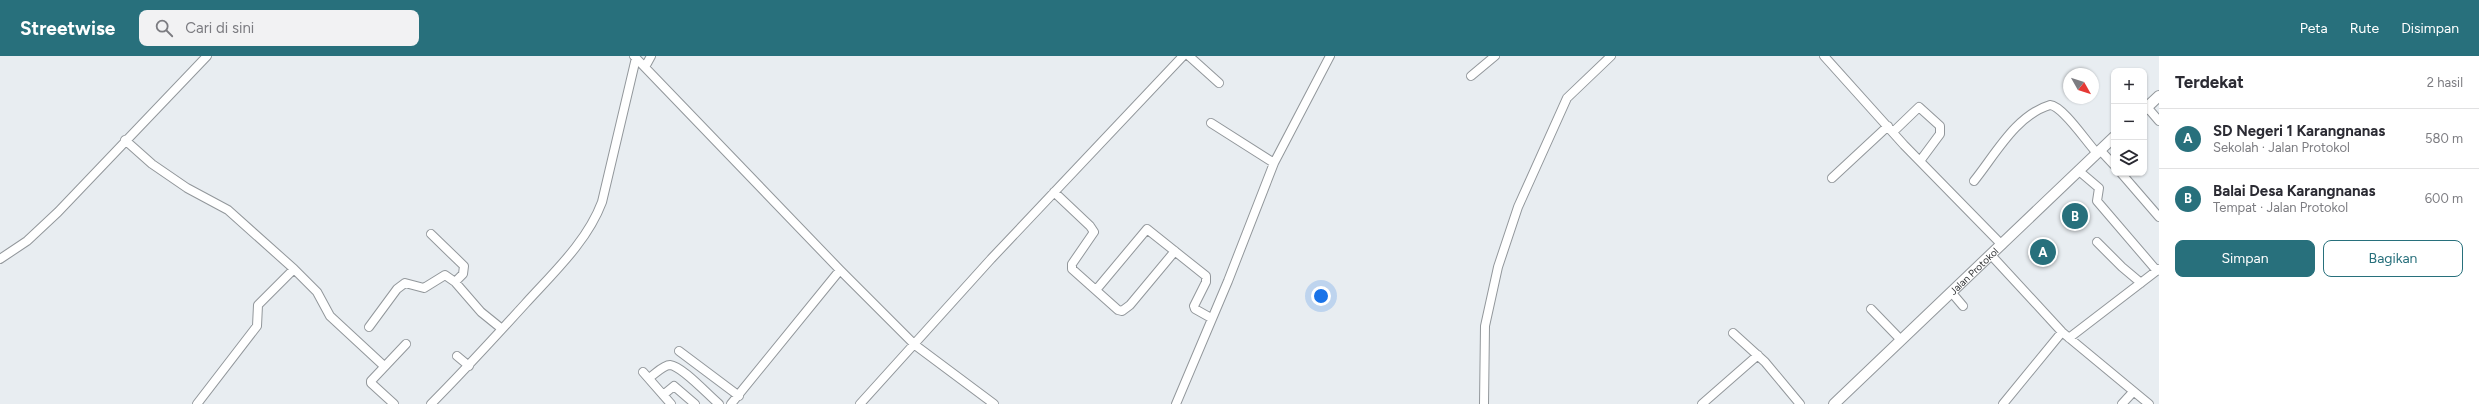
<!DOCTYPE html>
<html lang="id">
<meta charset="utf-8">
<style>
:root{--surface:#fff;--page:#f2f2f3;--text:#2b2b33;--muted:#7c7c81;--line:#e1e1e2;--accent:#28707c}
body{margin:0;font-family:Figtree,sans-serif;background:var(--page);color:var(--text)}
.controls{position:absolute;right:12px;top:12px;display:grid;overflow:hidden;border-radius:8px;box-shadow:0 1px 3px #0004}
.controls button{width:36px;height:36px;display:grid;place-items:center;padding:0;border:0;border-bottom:1px solid var(--line);background:var(--surface);color:var(--text);font:20px sans-serif}
.compass{position:absolute;left:2063px;top:12px;width:36px;height:36px;border-radius:50%;background:var(--surface);box-shadow:0 1px 3px #0004;rotate:129deg}
.you{position:absolute;left:1321px;top:240px;width:14px;height:14px;margin:-10px;border:3px solid #fff;border-radius:50%;background:#1a73e8;box-shadow:0 0 0 6px #1a73e833}
.badge{display:grid;place-items:center;width:26px;height:26px;border-radius:50%;background:var(--accent);color:#fff;font-size:13px;font-weight:700}
.pin{position:absolute;translate:-50% -50%;border:2px solid #fff;box-shadow:0 1px 4px #0006}
.list{margin:0;padding:0;list-style:none}
h2{display:flex;justify-content:space-between;align-items:center;height:52px;margin:0;padding:0 16px;font-size:17px}
h2 small{font-size:13px;font-weight:400;color:var(--muted)}
.list li{display:grid;grid-template-columns:26px 1fr auto;gap:12px;align-items:center;box-sizing:border-box;height:60px;padding:0 16px;border-top:1px solid var(--line)}
.list b{display:block;font-size:15px;white-space:nowrap}
.list p{margin:0;font-size:13px;white-space:nowrap;color:var(--muted)}
.list em{font-size:13px;font-style:normal;color:var(--muted)}
.actions{display:flex;gap:8px;padding:12px 16px}
.actions a{flex:1;padding:9px 0;border:1px solid var(--accent);border-radius:8px;text-align:center;font-size:14px;color:var(--accent)}
.actions .main{background:var(--accent);color:#fff}
.icon{flex:none;width:22px;height:22px;fill:none;stroke:currentColor;stroke-width:2;stroke-linecap:round;stroke-linejoin:round}
.map{position:relative;flex:none;width:2159px;height:348px;overflow:hidden}
header{display:flex;align-items:center;gap:24px;box-sizing:border-box;height:56px;padding:0 20px;background:var(--accent);color:#fff}
header strong{font-size:19px}
nav{display:flex;gap:22px;margin-inline-start:auto;font-size:14px}
.search{width:280px;height:36px;background:var(--page);display:flex;align-items:center;gap:10px;box-sizing:border-box;padding:0 14px;border-radius:8px;color:var(--muted);font-size:15px}
main{display:flex}
aside{flex:1;background:var(--surface)}
.map>svg:first-child{display:block}
.lines{fill:none;stroke-linecap:round;stroke-linejoin:round}
.minor-casing{stroke:#92979b;stroke-width:10}
.tertiary-casing{stroke:#92979b;stroke-width:12}
.minor{stroke:#fff;stroke-width:8}
.tertiary{stroke:#fff;stroke-width:10}
.labels{text-anchor:middle;stroke-width:3;stroke-linejoin:round;paint-order:stroke}
.street-label{font-size:10px;fill:#303234;stroke:#fff}
</style>
<header>
<strong>Streetwise</strong>
<div class="search"><svg class="icon" aria-label="search" viewBox="0 0 24 24"><circle cx="10" cy="10" r="6"/><path d="M15 15l6 6"/></svg>Cari di sini</div>
<nav><a>Peta</a><a>Rute</a><a>Disimpan</a></nav>
</header>
<main>
<div class="map">
<svg width="2159" height="348" viewBox="0 0 2159 348">
<rect width="100%" height="100%" fill="#e8edf1"/>
<g class="lines">
<!-- minor casing -->
<g class="minor-casing">
<path id="minor" d="M634 0 840 214 915 289 994 348
M1189 0 1219 27
M1824 0 1904 89 2002 189
M645 11 651 0
M1471 20 1495 0
M2147 51 2159 65
M1211 67 1274 107
M1893 76 1919 51 1940 70V78L1920 105
M125 84 152 108 187 132 228 154 294 213 317 236 330 260 384 310
M2100 94 2114 109
M2079 115 2099 132 2097 145 2157 215
M2121 117 2159 161
M1832 122 1888 70
M1974 125C1995 99 2016 59 2050 49 2063 50 2087 87 2097 97
M1054 136 1090 170 1094 176 1072 208V213L1118 254 1122 255 1130 249 1175 195
M431 178 464 210 463 218 455 226 481 256 502 273
M2097 186 2122 211 2141 227
M1991 199 2062 276 2149 348
M0 203 27 185 58 156 207 0
M1096 234 1147 173 1206 220V226L1194 250 1195 253 1211 262
M1952 237 1963 250
M1871 253 1901 284
M369 271 397 233 405 227 424 232 445 219 455 226
M1733 277 1765 306 1800 348
M2069 282 2159 213
M679 295 739 340
M457 300 469 310
M643 316 671 348
M649 322C654 319 663 309 670 309 682 310 709 340 719 348
M663 339 674 330 695 348
M197 348 257 270 258 249 294 213
M394 348 371 327V325L406 288
M431 348C463 316 494 282 525 248 553 217 587 186 602 146L636 2
M731 348 840 214
M860 348 991 203 1183 0
M1176 348 1228 225 1274 107 1330 0
M1484 348 1485 270 1498 211 1518 151 1567 42 1611 0
M1702 348 1758 299
M2003 348 2062 276
M2122 348 2133 336"/>
</g>
<!-- tertiary casing -->
<g class="tertiary-casing">
<g id="tertiary">
<path d="M2144 54 2159 40"/>
<path id="s1" d="M1834 348 2114 81"/>
</g>
</g>
<!-- minor -->
<use href="#minor" class="minor"/>
<!-- tertiary -->
<use href="#tertiary" class="tertiary"/>
</g>
<g class="labels">
<!-- street labels -->
<g class="street-label">
<text dy="4" stroke="none"><textPath href="#s1" startOffset="193">Jalan Protokol</textPath></text>
</g>
</g>
</svg>
<div class="controls">
<button>+</button>
<button>−</button>
<button><svg class="icon" aria-label="layers" viewBox="0 0 24 24"><path d="M12 4l9 5-9 5-9-5zM3 14l9 5 9-5"/></svg></button>
</div>
<svg class="compass" viewBox="-18 -18 36 36"><path d="M0-13l5 13h-10z" fill="#e53935"/><path d="M0 13l5-13h-10z" fill="#7c7c81"/></svg>
<div class="you"></div>
<div class="pin badge" style="left:2043px;top:196px">A</div>
<div class="pin badge" style="left:2075px;top:160px">B</div>
</div>
<aside>
<h2>Terdekat<small>2 hasil</small></h2>
<ul class="list">
<li><span class="badge">A</span><div><b>SD Negeri 1 Karangnanas</b><p>Sekolah · Jalan Protokol</p></div><em>580 m</em></li>
<li><span class="badge">B</span><div><b>Balai Desa Karangnanas</b><p>Tempat · Jalan Protokol</p></div><em>600 m</em></li>
</ul>
<div class="actions"><a class="main">Simpan</a><a>Bagikan</a></div>
</aside>
</main>
